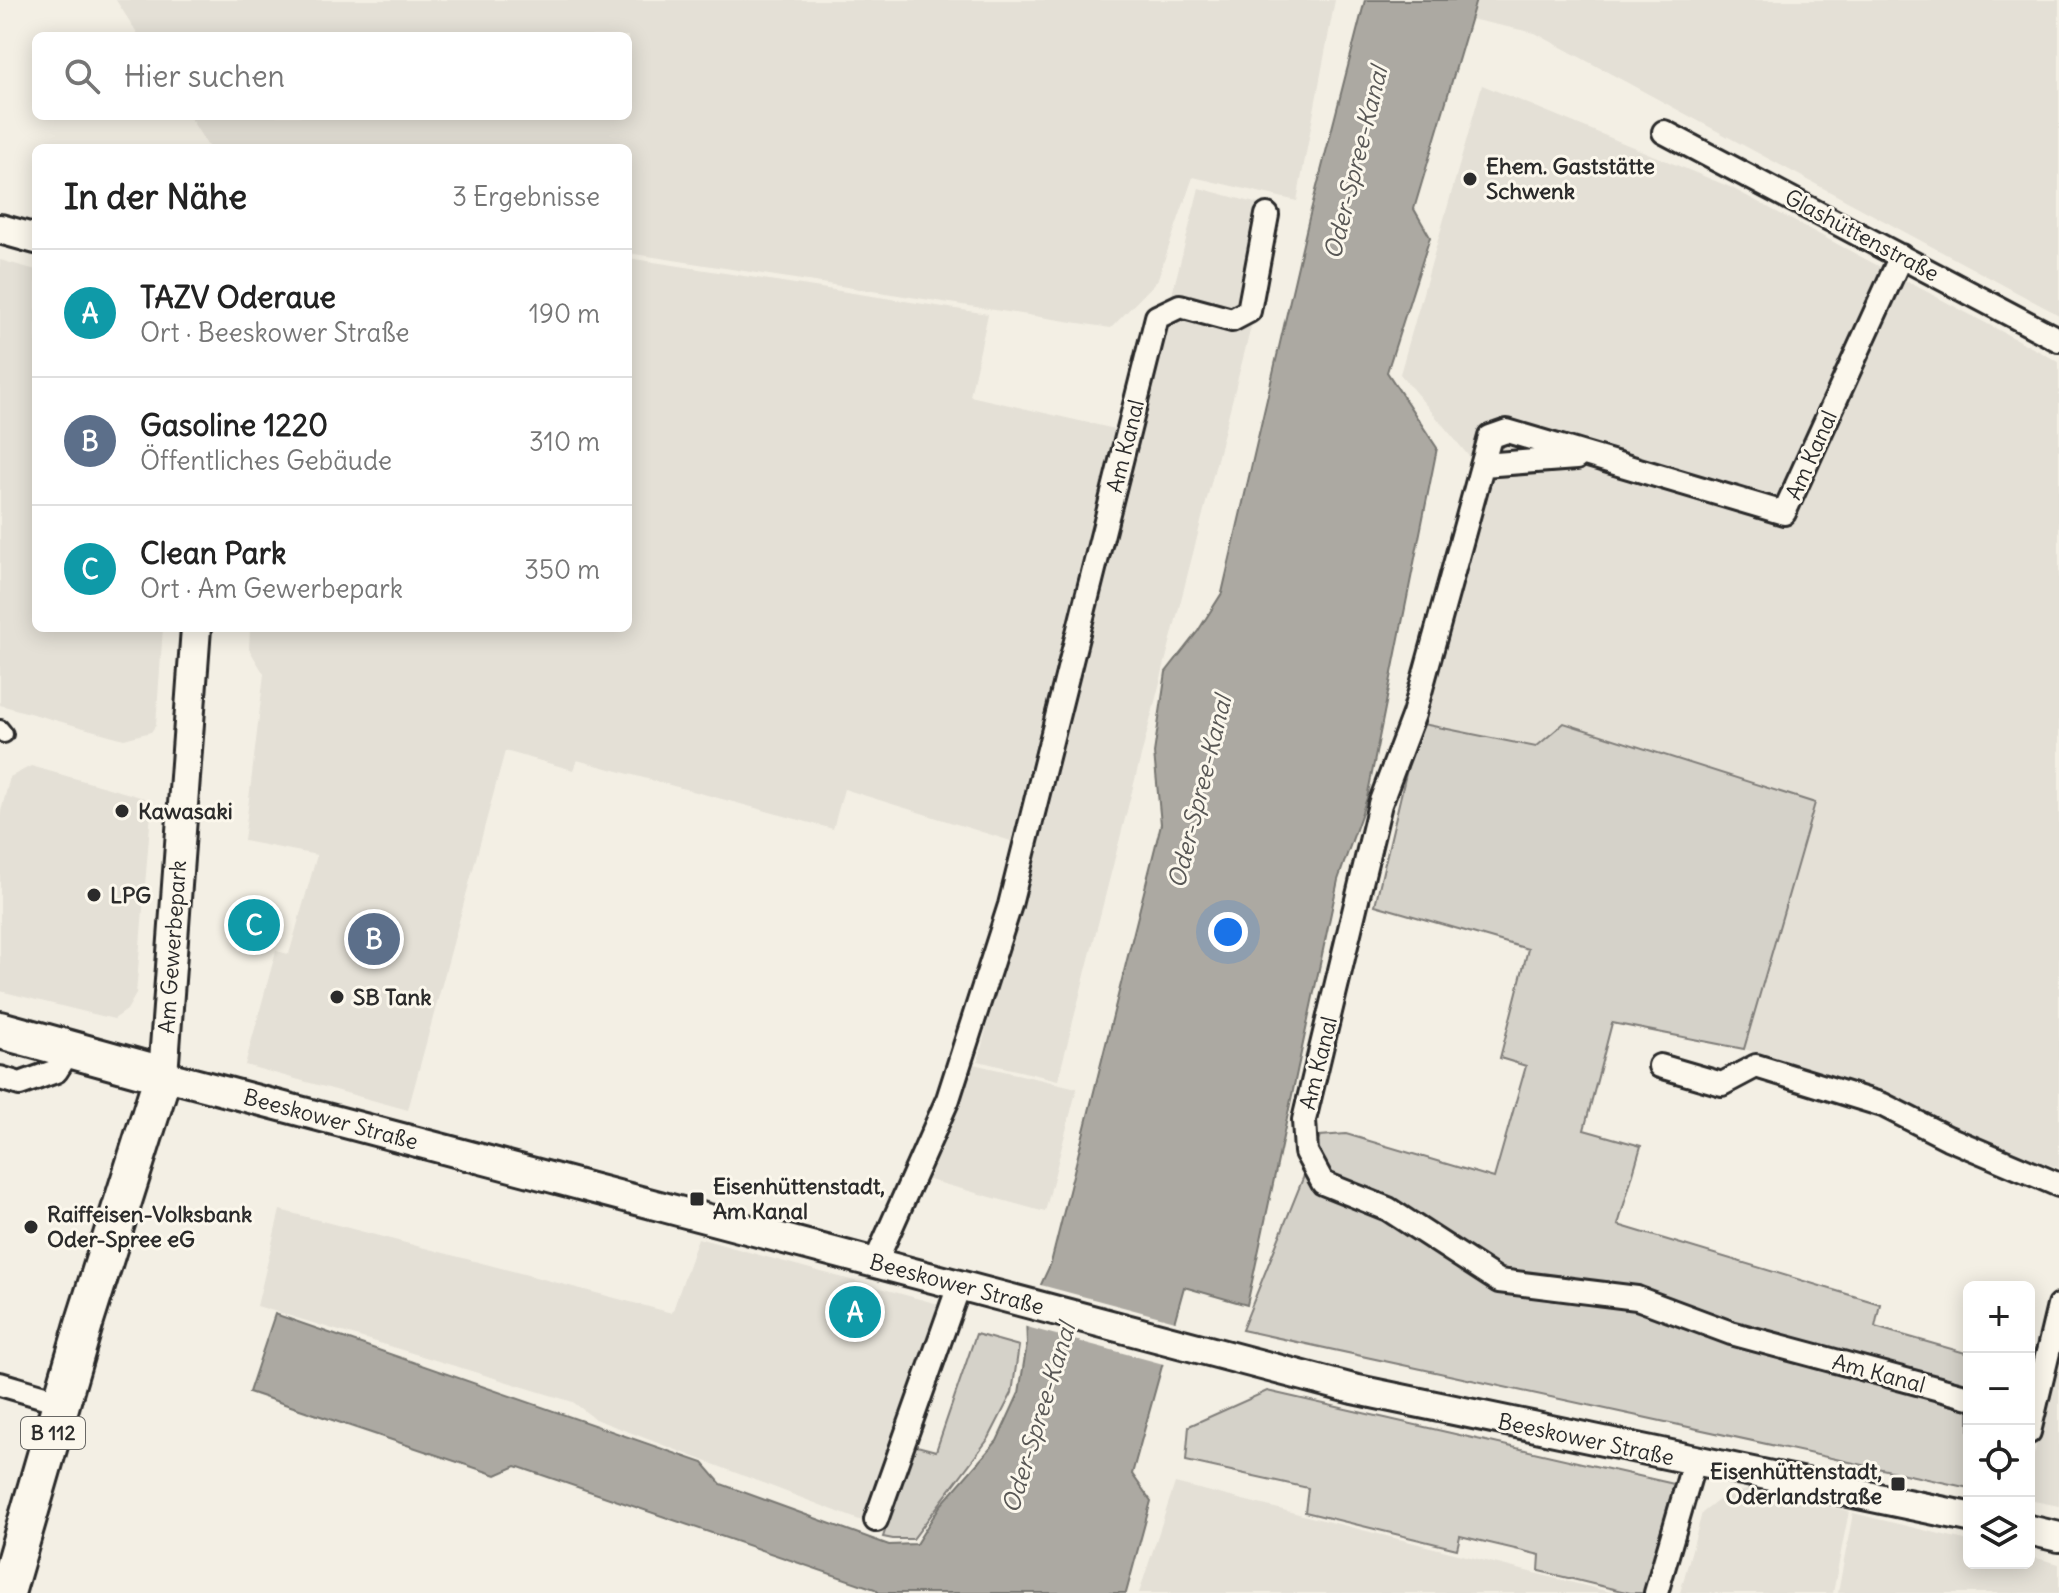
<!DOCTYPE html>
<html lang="de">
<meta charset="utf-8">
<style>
:root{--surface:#fff;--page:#f2f2f2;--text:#222;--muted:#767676;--line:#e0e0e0;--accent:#0f766e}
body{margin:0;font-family:Delius,sans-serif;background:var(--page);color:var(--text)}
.controls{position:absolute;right:24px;bottom:24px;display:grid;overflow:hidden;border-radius:12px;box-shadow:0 4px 20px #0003}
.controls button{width:72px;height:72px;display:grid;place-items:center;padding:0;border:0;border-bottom:2px solid var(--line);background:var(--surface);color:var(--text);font:40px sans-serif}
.you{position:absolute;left:1228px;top:932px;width:28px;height:28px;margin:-20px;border:6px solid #fff;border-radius:50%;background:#1a73e8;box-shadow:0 0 0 12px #1a73e833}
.badge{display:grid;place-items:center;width:52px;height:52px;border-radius:50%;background:var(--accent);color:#fff;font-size:26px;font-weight:700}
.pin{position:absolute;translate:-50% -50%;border:4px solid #fff;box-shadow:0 2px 8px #0006}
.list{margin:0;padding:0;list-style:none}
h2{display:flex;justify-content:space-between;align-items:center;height:104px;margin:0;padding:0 32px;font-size:34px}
h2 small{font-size:26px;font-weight:400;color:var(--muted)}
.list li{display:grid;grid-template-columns:52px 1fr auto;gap:24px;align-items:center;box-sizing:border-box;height:128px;padding:0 32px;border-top:2px solid var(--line)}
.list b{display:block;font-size:30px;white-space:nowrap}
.list p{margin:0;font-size:26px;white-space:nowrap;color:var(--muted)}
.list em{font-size:26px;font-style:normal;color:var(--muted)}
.icon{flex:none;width:44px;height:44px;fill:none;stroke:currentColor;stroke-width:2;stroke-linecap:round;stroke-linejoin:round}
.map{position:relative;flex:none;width:2059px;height:1593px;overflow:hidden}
.search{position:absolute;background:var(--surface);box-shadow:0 4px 20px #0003;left:32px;top:32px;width:600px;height:88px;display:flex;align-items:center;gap:20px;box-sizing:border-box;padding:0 28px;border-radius:12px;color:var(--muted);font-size:30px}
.panel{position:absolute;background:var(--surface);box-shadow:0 4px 20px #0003;left:32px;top:144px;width:600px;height:488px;border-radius:12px}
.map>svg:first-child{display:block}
.built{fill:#e4e0d6}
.green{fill:#d5d2c9;stroke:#807e7a;stroke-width:2}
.water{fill:#aca9a2;stroke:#787772;stroke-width:2}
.pier{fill:#f3efe4}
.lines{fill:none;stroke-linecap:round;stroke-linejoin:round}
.pedestrian-casing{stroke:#2b2b2b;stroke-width:22}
.minor-casing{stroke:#2b2b2b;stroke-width:28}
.tertiary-casing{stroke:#2b2b2b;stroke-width:34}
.primary-casing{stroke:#2b2b2b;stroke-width:42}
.pedestrian{stroke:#fbf7ec;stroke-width:16}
.minor{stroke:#fbf7ec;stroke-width:22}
.tertiary{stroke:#fbf7ec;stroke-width:28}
.primary{stroke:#fbf7ec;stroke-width:36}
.poi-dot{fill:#2b2b2b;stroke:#fbf7ec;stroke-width:3}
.labels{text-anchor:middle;stroke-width:6;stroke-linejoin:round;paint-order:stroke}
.shield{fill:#fbf7ec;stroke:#696865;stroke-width:2}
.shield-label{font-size:20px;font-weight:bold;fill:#2b2b2b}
.poi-label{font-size:22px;font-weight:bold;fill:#2b2b2b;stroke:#fbf7ec;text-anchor:start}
.street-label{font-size:22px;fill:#2b2b2b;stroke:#fbf7ec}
.water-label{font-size:24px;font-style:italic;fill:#585755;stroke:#fbf7ec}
</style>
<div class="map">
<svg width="2059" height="1593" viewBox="0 0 2059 1593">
<rect width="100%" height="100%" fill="#f3efe4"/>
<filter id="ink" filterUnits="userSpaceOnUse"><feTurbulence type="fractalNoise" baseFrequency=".0125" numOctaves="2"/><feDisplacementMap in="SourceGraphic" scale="16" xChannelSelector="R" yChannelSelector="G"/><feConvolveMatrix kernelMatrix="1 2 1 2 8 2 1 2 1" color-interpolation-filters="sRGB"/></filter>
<g filter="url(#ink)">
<!-- built -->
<path class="built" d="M116 0H1335L1297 201 1193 177 1157 281 1111 328 628 253V148H209L189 116H628V36H139Z
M1383 0H2059V315L1535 33Z
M1482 85 1730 187 2059 362V1168L1952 1130 1886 1095 1744 1049 1815 804 1418 723 1488 479 1400 374Z
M1199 188 1281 210 1058 1080 978 1061Z
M628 258 988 314 970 396 1115 429 1011 841 844 789 833 829 577 760 573 770 505 751 408 1110 245 1065 276 951 289 954 317 855 244 841 264 674 249 649 250 628H628Z
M0 260 36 270V628H163L156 725 151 732 124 739 0 705Z
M31 766 144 798 151 813 136 994 127 1010 114 1019 0 991V815L10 777Z
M969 1063 1077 1088 1045 1212 922 1178Z
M280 1210 672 1313 698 1238 938 1304 862 1521 595 1419 573 1402 257 1306Z
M2059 1347V1506L2029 1500V1476Z
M1175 1483 1614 1593H1139Z
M1753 1488 1849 1511 1833 1593H1680L1702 1513 1724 1496Z
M1853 1513 1969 1541V1563H2029V1556L2059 1564V1593H1838Z"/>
<!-- green -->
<path class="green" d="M1418 723 1536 747 1564 723 1815 803 1744 1049 1612 1023 1584 1130 1641 1146 1618 1225 1880 1304 1875 1327 1969 1354V1488L1242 1330 1320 1136 1346 1134 1494 1178 1526 1066 1500 1058 1528 949 1375 905Z
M976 1334 1019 1346 1012 1393 989 1438 913 1539H893L883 1537 913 1445 936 1451Z
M1267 1391 1674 1484 1644 1593H1630L1539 1571 1540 1555 1460 1536 1457 1549 1305 1512 1308 1488 1186 1461 1189 1426Z"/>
<!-- water -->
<path class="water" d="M1365 0H1476L1414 209 1430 237 1387 372 1437 448 1367 798 1338 880 1247 1305 1184 1287 1132 1474 1151 1501 1126 1593H879L875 1589 516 1466 496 1475 249 1392 275 1314 703 1463 721 1484 889 1545 916 1544 940 1506 997 1441 1019 1393 1027 1344 1026 1317 1051 1263 1161 824 1154 753 1166 672 1198 631 1222 593 1309 218Z"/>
<!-- pier -->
<path class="pier" d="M1037 1284 1179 1322 1167 1365 1023 1326 1022 1315Z"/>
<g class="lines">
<!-- pedestrian casing -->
<g class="pedestrian-casing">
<path id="pedestrian" d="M0 729 4 734"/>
</g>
<!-- minor casing -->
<g class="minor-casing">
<path id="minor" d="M1664 132 2059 340
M1901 256 1784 513 1507 431 1490 437 1414 714 1380 804 1304 1120 1306 1152 1323 1183 1388 1209 1499 1281 1637 1298 1731 1333 1969 1397
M1483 465 1576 458
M1660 1066 1722 1084 1756 1066 1883 1105 1948 1138 2059 1185
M0 1078 20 1084 56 1071 70 1049
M875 1263 948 1099 1010 905 1157 317 1180 306 1232 320 1249 311 1267 215
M0 1384 62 1402
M2029 1432 2059 1306
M876 1520 959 1286
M1656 1593 1694 1462"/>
</g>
<!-- tertiary casing -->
<g class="tertiary-casing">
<path id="tertiary" d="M0 229 36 239
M196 628 163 1075 1353 1389 1969 1517
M2029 1530 2059 1537"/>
</g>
<!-- primary casing -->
<g class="primary-casing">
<path id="primary" d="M0 1030 163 1075 85 1321 6 1593"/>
</g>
<!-- pedestrian -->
<use href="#pedestrian" class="pedestrian"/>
<!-- minor -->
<use href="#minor" class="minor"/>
<!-- tertiary -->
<use href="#tertiary" class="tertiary"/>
<!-- primary -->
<use href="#primary" class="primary"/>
</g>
</g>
<!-- markers -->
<g class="poi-dot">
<circle cx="1470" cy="179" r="8"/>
<circle cx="122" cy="811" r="8"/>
<circle cx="94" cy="895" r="8"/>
<circle cx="337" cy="997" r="8"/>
<rect x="689" y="1191" width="16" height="16" rx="4"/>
<circle cx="31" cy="1227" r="8"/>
<rect x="1890" y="1476" width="16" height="16" rx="4"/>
</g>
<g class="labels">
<!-- shield labels -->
<rect class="shield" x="21" y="1417" width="64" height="32" rx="6"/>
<g class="shield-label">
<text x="53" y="1440">B 112</text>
</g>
<!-- poi labels -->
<g class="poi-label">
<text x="1486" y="174">Ehem. Gaststätte<tspan x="1486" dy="25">Schwenk</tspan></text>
<text x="138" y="819">Kawasaki</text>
<text x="110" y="903">LPG</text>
<text x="353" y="1005">SB Tank</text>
<text x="713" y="1194">Eisenhüttenstadt,<tspan x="713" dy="25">Am Kanal</tspan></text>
<text x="47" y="1222">Raiffeisen-Volksbank<tspan x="47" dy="25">Oder-Spree eG</tspan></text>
<text x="1882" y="1479" text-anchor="end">Eisenhüttenstadt,<tspan x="1882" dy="25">Oderlandstraße</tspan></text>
</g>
<!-- street labels -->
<g class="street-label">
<text transform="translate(1862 235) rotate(28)" y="8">Glashüttenstraße</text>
<text transform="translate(1125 446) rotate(-76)" y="8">Am Kanal</text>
<text transform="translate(1811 455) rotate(-66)" y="8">Am Kanal</text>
<text transform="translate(172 947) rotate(-86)" y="8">Am Gewerbepark</text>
<text transform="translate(1318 1063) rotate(-76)" y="8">Am Kanal</text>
<text transform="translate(331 1119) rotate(15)" y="8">Beeskower Straße</text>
<text transform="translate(957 1284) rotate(15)" y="8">Beeskower Straße</text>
<text transform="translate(1879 1373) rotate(15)" y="8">Am Kanal</text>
<text transform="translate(1586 1439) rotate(12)" y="8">Beeskower Straße</text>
</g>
<!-- water labels -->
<g class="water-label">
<text transform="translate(1356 163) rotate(-76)" y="8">Oder-Spree-Kanal</text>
<text transform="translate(1200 792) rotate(-76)" y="8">Oder-Spree-Kanal</text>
<text transform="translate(1039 1418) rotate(-73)" y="8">Oder-Spree-Kanal</text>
</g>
</g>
</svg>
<div class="controls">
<button>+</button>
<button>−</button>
<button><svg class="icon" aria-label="locate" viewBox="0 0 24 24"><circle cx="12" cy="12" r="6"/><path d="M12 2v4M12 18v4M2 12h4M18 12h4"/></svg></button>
<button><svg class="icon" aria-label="layers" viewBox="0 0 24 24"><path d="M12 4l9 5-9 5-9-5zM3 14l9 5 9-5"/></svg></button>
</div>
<div class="you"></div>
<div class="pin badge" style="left:855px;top:1312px;background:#0f9aa8">A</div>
<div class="pin badge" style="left:374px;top:939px;background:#5c6f8a">B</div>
<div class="pin badge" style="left:254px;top:925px;background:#0f9aa8">C</div>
<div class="search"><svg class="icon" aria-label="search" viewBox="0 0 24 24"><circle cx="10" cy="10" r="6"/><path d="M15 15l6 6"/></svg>Hier suchen</div>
<section class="panel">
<h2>In der Nähe<small>3 Ergebnisse</small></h2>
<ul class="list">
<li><span class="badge" style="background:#0f9aa8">A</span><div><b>TAZV Oderaue</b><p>Ort · Beeskower Straße</p></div><em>190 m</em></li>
<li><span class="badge" style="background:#5c6f8a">B</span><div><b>Gasoline 1220</b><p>Öffentliches Gebäude</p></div><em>310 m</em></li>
<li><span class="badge" style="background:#0f9aa8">C</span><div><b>Clean Park</b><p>Ort · Am Gewerbepark</p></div><em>350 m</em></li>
</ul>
</section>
</div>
